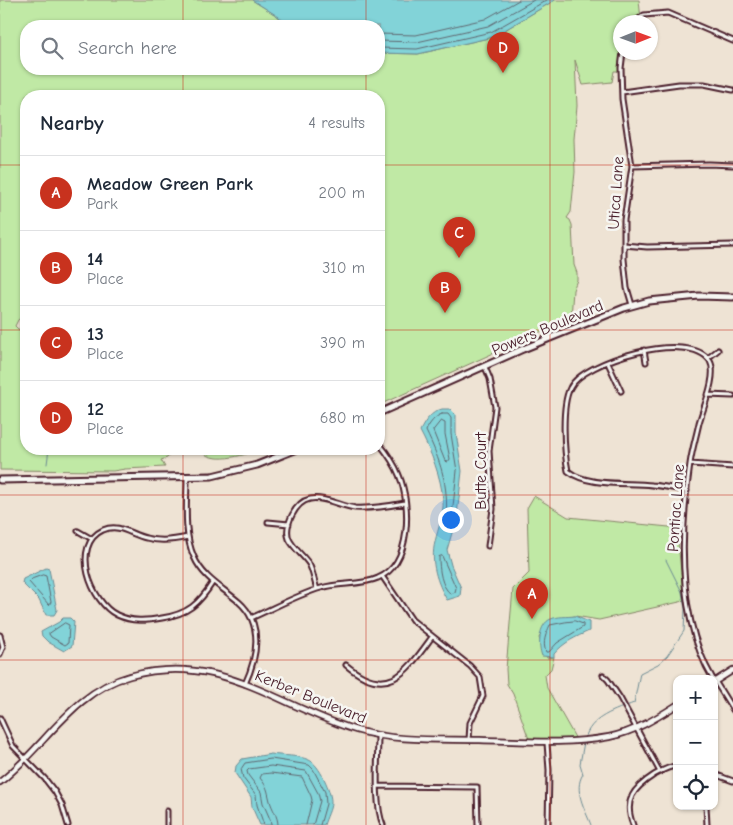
<!DOCTYPE html>
<meta charset="utf-8">
<style>
:root{--surface:#fff;--page:#f6f6f7;--text:#1f2937;--muted:#747a83;--line:#e0e1e3;--accent:#c8321e}
body{margin:0;font-family:"Comic Neue",sans-serif;background:var(--page);color:var(--text)}
.controls{position:absolute;right:15px;bottom:15px;display:grid;overflow:hidden;border-radius:10px;box-shadow:0 1px 4px #0004}
.controls button{width:45px;height:45px;display:grid;place-items:center;padding:0;border:0;border-bottom:1px solid var(--line);background:var(--surface);color:var(--text);font:25px sans-serif}
.compass{position:absolute;left:613px;top:15px;width:45px;height:45px;border-radius:50%;background:var(--surface);box-shadow:0 1px 4px #0004;rotate:89deg}
.you{position:absolute;left:450px;top:519px;width:18px;height:18px;margin:-12px;border:4px solid #fff;border-radius:50%;background:#1a73e8;box-shadow:0 0 0 8px #1a73e833}
.badge{display:grid;place-items:center;width:32px;height:32px;border-radius:50%;background:var(--accent);color:#fff;font-size:16px;font-weight:700}
.pin{position:absolute;translate:-50% -41px;filter:drop-shadow(0 1px 2px #0008)}
.pin::after{content:'';position:absolute;top:26px;width:18px;height:15px;background:inherit;clip-path:polygon(0 0,100% 0,50% 100%)}
.list{margin:0;padding:0;list-style:none}
h2{display:flex;justify-content:space-between;align-items:center;height:65px;margin:0;padding:0 20px;font-size:21px}
h2 small{font-size:16px;font-weight:400;color:var(--muted)}
.list li{display:grid;grid-template-columns:32px 1fr auto;gap:15px;align-items:center;box-sizing:border-box;height:75px;padding:0 20px;border-top:1px solid var(--line)}
.list b{display:block;font-size:19px;white-space:nowrap}
.list p{margin:0;font-size:16px;white-space:nowrap;color:var(--muted)}
.list em{font-size:16px;font-style:normal;color:var(--muted)}
.icon{flex:none;width:28px;height:28px;fill:none;stroke:currentColor;stroke-width:2;stroke-linecap:round;stroke-linejoin:round}
.map{position:relative;flex:none;width:733px;height:825px;overflow:hidden}
.search{position:absolute;background:var(--surface);box-shadow:0 1px 4px #0004;left:20px;top:20px;width:365px;height:55px;display:flex;align-items:center;gap:12px;box-sizing:border-box;padding:0 18px;border-radius:20px;color:var(--muted);font-size:19px}
.panel{position:absolute;background:var(--surface);box-shadow:0 1px 4px #0004;left:20px;top:90px;width:365px;height:365px;border-radius:20px}
.map>svg:first-child{display:block}
.green{fill:#c0e9a5;stroke:#858468}
.water{fill:#82d3d8;stroke:#6c8b93}
.lines{fill:none;stroke-linecap:round;stroke-linejoin:round}
.shore{stroke:#606770;stroke-width:1}
.stream{stroke:#6c8b93;stroke-width:1}
.minor-casing{stroke:#4a1f2b;stroke-width:7}
.tertiary-casing{stroke:#4a1f2b;stroke-width:8}
.secondary-casing{stroke:#4a1f2b;stroke-width:9}
.minor{stroke:#f6f6f2;stroke-width:3}
.tertiary{stroke:#f6f6f2;stroke-width:4.5}
.secondary{stroke:#f6f6f2;stroke-width:5}
.grid{fill:none;stroke:#c8321e;stroke-width:1;stroke-opacity:0.55}
.labels{text-anchor:middle;stroke-width:5;stroke-linejoin:round;paint-order:stroke}
.street-label{font-size:16px;fill:#4a1f2b;stroke:#f6f6f2}
</style>
<div class="map">
<svg width="733" height="825" viewBox="0 0 733 825">
<rect width="100%" height="100%" fill="#eee3d4"/>
<filter id="ink" filterUnits="userSpaceOnUse"><feTurbulence type="fractalNoise" baseFrequency=".02" numOctaves="2"/><feDisplacementMap in="SourceGraphic" scale="10" xChannelSelector="R" yChannelSelector="G"/><feConvolveMatrix kernelMatrix="1 2 1 2 8 2 1 2 1" color-interpolation-filters="sRGB"/></filter>
<g filter="url(#ink)">
<!-- green -->
<path class="green" d="M0 0H252L279 17V22L286 26H26V69H379V53L418 54 493 37 555 0H639L641 20 639 22H620L621 53 619 71H614L612 82 583 85 575 60 577 106 574 139 575 172 571 212 567 218 570 220 572 225 574 265 577 273V280L573 290 571 318 379 405V96H26V312L18 320 15 326 18 329 23 330 26 321V449H173V451L167 458 161 460 165 467 125 469 113 471 0 470Z
M200 449H277C266 453 264 448 259 450 244 455 210 466 200 449Z
M534 496 568 517 679 528 678 542 684 601 599 620 575 616 550 620 545 625 539 638 547 658 554 657 551 669 545 675 547 688 577 741 530 742 513 694 507 684 506 669 513 589 529 573 527 508Z"/>
<!-- water -->
<path class="water" d="M252 0H555L493 37 418 54 379 53V26H289L279 17Z
M442 409H450L456 415V433L462 471 457 516 447 550 451 565 461 588 460 596 447 600C437 583 430 562 435 542 438 528 444 515 443 500 441 476 431 452 420 431 425 421 431 412 442 409Z
M46 568 49 569 57 610 54 615H46L39 600 22 583 23 579Z
M575 616 589 622V631C576 637 564 642 554 654V657L542 656C538 646 538 624 551 619 558 616 567 617 575 616Z
M63 618H70L74 622 72 646 64 651 48 642 42 636 41 632 59 622Z
M271 754C283 756 298 755 309 760 319 764 332 792 331 803 331 809 326 818 324 825H260L252 807 251 797 235 773 236 766 242 759Z"/>
<g class="lines">
<!-- shore -->
<path class="shore" d="M379 34 416 35 485 19 519 0
M379 41 417 42 488 26 534 0
M379 48 417 49 491 32 547 0
M442 414H448L451 418V434L457 471 452 515 449 520 446 518C449 485 440 460 426 431 429 424 435 416 442 414Z
M441 421 445 423V434L450 459 448 462 445 461 433 431Z
M442 556 456 588 455 592 451 594C441 587 439 569 439 557Z
M43 575 46 576 51 602 49 605 29 582 32 579Z
M575 621 583 624V627L557 643 549 652H546C542 642 546 634 550 625L565 622Z
M65 623 69 625 68 643 65 645 51 637 49 634Z
M264 825 257 805 256 795 243 778 241 769 245 763 271 759 309 765 313 769 325 792 326 804 320 825
M271 825 270 819 263 803 261 792 248 775 247 771 249 769 271 766 306 771 318 793 320 801 313 825
M278 825C278 816 272 809 270 801 267 789 268 788 260 778L262 774 271 773 302 777 311 796 312 800 306 825"/>
<!-- stream -->
<path class="stream" d="M47 464 49 449
M585 739C590 717 616 710 634 703L640 673 658 664 667 656 684 631 685 609 682 592 666 560
M584 742 580 764 583 774C573 790 585 809 591 825"/>
<!-- minor casing -->
<g class="minor-casing">
<path id="minor" d="M635 22 644 15 668 13 733 41
M623 52 621 68 622 99 632 166 624 220V259L627 288 632 305
M622 92 679 84H704L733 90
M632 166 709 164 733 165
M624 245 647 247 733 245
M644 350 646 362
M708 358 718 350
M608 363 621 391
M485 367 490 379 495 407 489 451 493 509 488 546
M707 395 733 396
M690 464 733 467
M187 477C187 502 183 533 194 557 203 578 223 588 239 602 264 624 257 658 245 684
M687 491C675 489 664 486 652 485 627 482 588 487 568 471 564 452 561 406 570 388 582 361 690 329 710 361 718 375 703 408 699 423 696 437 692 450 690 464 680 532 677 618 713 679
M268 522 289 524
M78 531 92 539
M188 537C175 540 160 542 146 538 131 535 120 523 103 530 70 545 91 603 117 615 132 622 146 621 162 618 188 614 199 604 213 582
M382 576 412 620 470 666 480 677 483 696 470 723 469 740
M317 589C314 581 313 571 309 564 303 555 294 549 289 539 284 526 295 502 310 499 323 496 341 506 355 508 372 509 389 506 405 503
M251 618C274 608 297 595 321 588 339 582 360 586 378 578 412 564 411 504 399 475 394 462 387 453 379 443
M0 635 3 647 0 654
M346 665C389 701 407 671 432 637
M603 675 608 680 620 698 660 772
M715 681 733 710
M0 718 13 746 45 779 55 792 62 805 68 825
M378 735C378 759 374 804 383 825
M547 743 549 770 548 825
M714 774 733 781
M378 786 477 787 478 825
M706 806 707 825
M167 811V825
M633 825C623 800 634 788 654 775 661 771 669 766 677 766"/>
</g>
<!-- tertiary casing -->
<g class="tertiary-casing">
<path id="tertiary" d="M714 682 733 670
M0 782C44 748 73 691 130 676 220 651 277 706 356 730 396 742 440 739 480 740 523 741 566 745 609 737 634 732 655 719 677 705"/>
</g>
<!-- secondary casing -->
<g class="secondary-casing">
<path id="secondary" d="M379 413 523 349 624 308 649 301 699 296 733 297
M0 480 212 476 257 465 297 449"/>
</g>
<!-- minor -->
<use href="#minor" class="minor"/>
<!-- tertiary -->
<use href="#tertiary" class="tertiary"/>
<!-- secondary -->
<use href="#secondary" class="secondary"/>
</g>
</g>
<!-- grid -->
<path class="grid" d="M183 0V26M366 0V26M550 0V825M183 69V96M366 69V96M0 165H26M379 165H733M0 330H26M379 330H733M183 449V825M366 449V825M0 495H733M0 660H733"/>
<g class="labels">
<!-- street labels -->
<g class="street-label">
<text transform="translate(615 193) rotate(-86)" y="6">Utica Lane</text>
<text transform="translate(547 327) rotate(-23)" y="6">Powers Boulevard</text>
<text transform="translate(480 471) rotate(-90)" y="6">Butte Court</text>
<text transform="translate(675 508) rotate(-86)" y="6">Pontiac Lane</text>
<text transform="translate(311 696) rotate(22)" y="6">Kerber Boulevard</text>
</g>
</g>
</svg>
<div class="controls">
<button>+</button>
<button>−</button>
<button><svg class="icon" aria-label="locate" viewBox="0 0 24 24"><circle cx="12" cy="12" r="6"/><path d="M12 2v4M12 18v4M2 12h4M18 12h4"/></svg></button>
</div>
<svg class="compass" viewBox="-18 -18 36 36"><path d="M0-13l5 13h-10z" fill="#e53935"/><path d="M0 13l5-13h-10z" fill="#747a83"/></svg>
<div class="you"></div>
<div class="pin badge" style="left:532px;top:619px">A</div>
<div class="pin badge" style="left:445px;top:313px">B</div>
<div class="pin badge" style="left:459px;top:258px">C</div>
<div class="pin badge" style="left:503px;top:73px">D</div>
<div class="search"><svg class="icon" aria-label="search" viewBox="0 0 24 24"><circle cx="10" cy="10" r="6"/><path d="M15 15l6 6"/></svg>Search here</div>
<section class="panel">
<h2>Nearby<small>4 results</small></h2>
<ul class="list">
<li><span class="badge">A</span><div><b>Meadow Green Park</b><p>Park</p></div><em>200 m</em></li>
<li><span class="badge">B</span><div><b>14</b><p>Place</p></div><em>310 m</em></li>
<li><span class="badge">C</span><div><b>13</b><p>Place</p></div><em>390 m</em></li>
<li><span class="badge">D</span><div><b>12</b><p>Place</p></div><em>680 m</em></li>
</ul>
</section>
</div>
